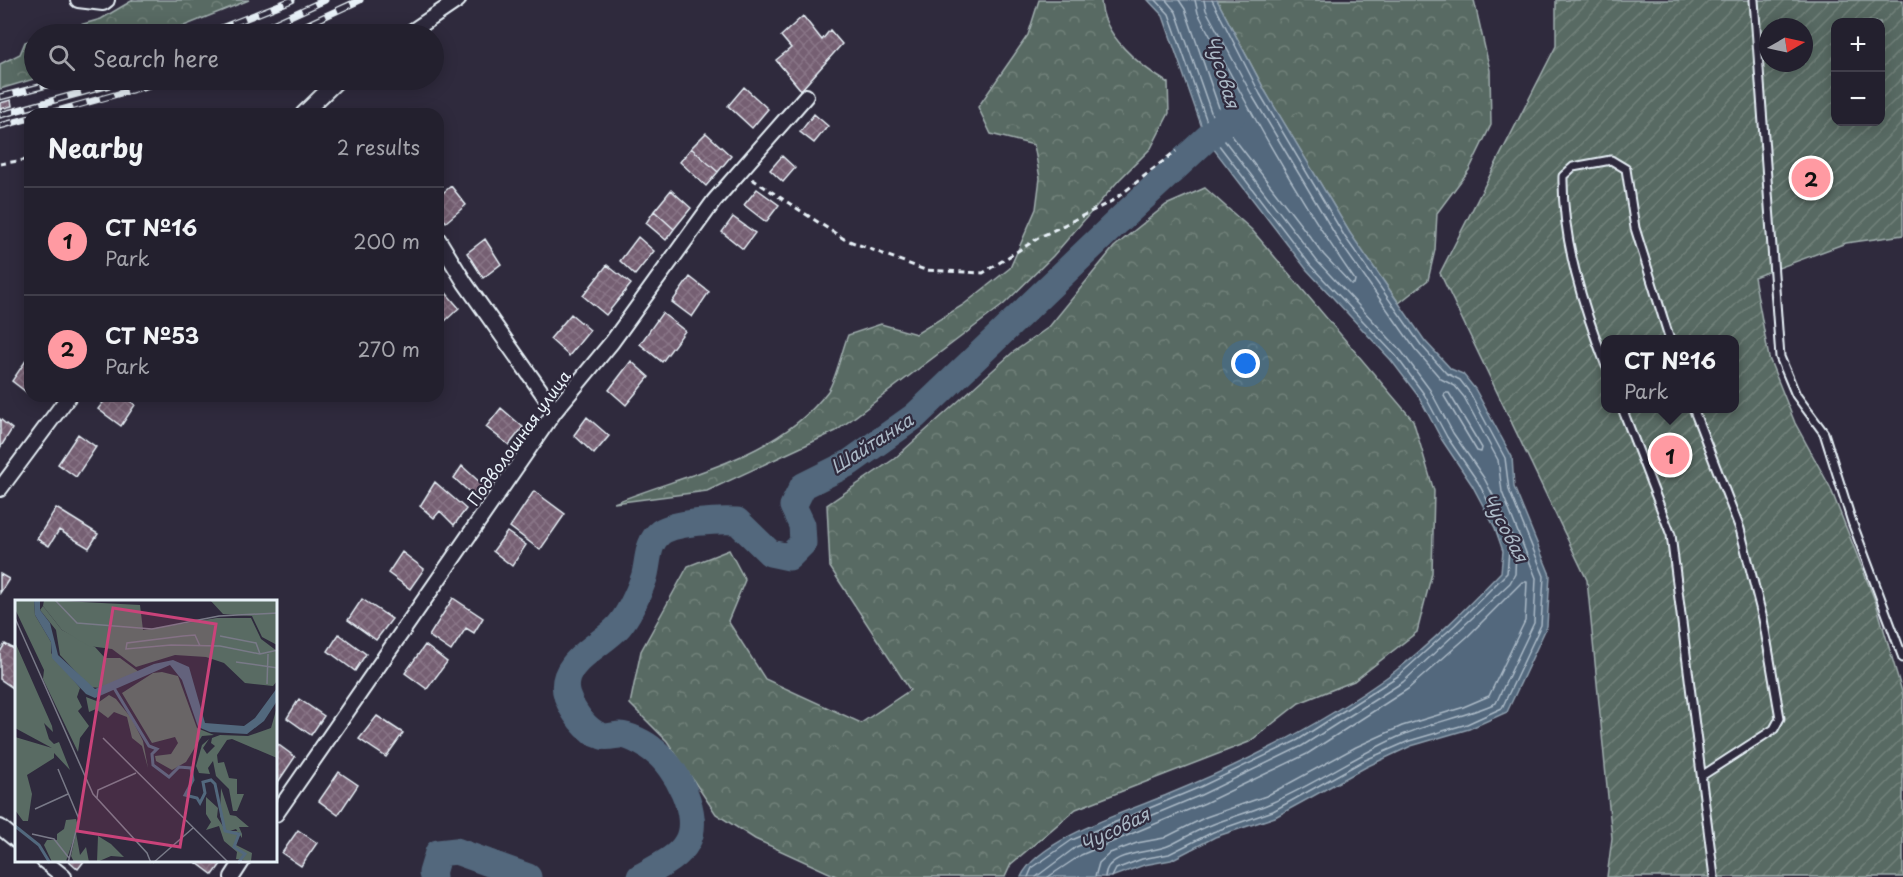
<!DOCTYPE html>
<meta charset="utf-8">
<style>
:root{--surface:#23202e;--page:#2b2836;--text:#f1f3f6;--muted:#a3a3aa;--line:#403e4a;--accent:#ff9aa2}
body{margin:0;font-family:"Playpen Sans",sans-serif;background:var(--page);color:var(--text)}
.controls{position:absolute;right:18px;top:18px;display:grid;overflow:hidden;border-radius:12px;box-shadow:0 3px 15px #0003}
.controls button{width:54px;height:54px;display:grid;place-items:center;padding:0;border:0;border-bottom:2px solid var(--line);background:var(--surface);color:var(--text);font:30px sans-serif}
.compass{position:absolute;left:1759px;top:18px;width:54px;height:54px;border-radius:50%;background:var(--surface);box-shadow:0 3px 15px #0003;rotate:81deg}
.you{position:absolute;left:1246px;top:364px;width:21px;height:21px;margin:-15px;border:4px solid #fff;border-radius:50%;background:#1a73e8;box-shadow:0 0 0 9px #1a73e833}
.badge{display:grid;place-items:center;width:39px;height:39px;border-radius:50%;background:var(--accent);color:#111;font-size:20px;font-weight:700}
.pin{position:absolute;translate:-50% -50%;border:3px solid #fff;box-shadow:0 2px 6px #0006}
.popup{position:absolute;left:1601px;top:335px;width:138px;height:78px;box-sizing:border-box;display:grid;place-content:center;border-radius:12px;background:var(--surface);filter:drop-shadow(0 2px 4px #0005);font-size:20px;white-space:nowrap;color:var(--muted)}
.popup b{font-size:22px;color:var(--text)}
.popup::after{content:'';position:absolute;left:50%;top:100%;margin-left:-12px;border:12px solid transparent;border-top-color:var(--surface)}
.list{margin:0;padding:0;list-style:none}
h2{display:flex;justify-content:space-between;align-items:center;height:78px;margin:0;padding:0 24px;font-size:26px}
h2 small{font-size:20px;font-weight:400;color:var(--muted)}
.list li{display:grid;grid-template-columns:39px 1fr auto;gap:18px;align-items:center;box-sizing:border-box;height:108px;padding:0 24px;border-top:2px solid var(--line)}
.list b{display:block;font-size:22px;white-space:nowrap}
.list p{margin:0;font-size:20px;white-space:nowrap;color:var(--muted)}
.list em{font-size:20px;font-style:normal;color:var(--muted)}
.icon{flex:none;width:33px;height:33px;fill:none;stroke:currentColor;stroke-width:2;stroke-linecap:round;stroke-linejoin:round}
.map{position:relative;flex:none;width:1903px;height:877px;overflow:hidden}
.search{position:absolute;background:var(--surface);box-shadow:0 3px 15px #0003;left:24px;top:24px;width:420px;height:66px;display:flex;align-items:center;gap:15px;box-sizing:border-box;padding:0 21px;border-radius:33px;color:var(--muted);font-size:22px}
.panel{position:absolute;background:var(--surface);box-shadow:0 3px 15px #0003;left:24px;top:108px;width:420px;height:294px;border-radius:18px}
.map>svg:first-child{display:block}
.forest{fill:url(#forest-crowns);stroke:#a0aeae;stroke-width:1.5}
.garden{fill:url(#garden-furrows);stroke:#a0aeae;stroke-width:1.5;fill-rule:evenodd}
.water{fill:#52687d;stroke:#8e9fae;stroke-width:1.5}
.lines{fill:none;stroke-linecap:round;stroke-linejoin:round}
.shore{stroke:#acbac7;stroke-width:1.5}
.river{stroke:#52687d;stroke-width:27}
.building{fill:url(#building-cross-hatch);stroke:#e8f1f8;stroke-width:1.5}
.service-casing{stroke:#e8f1f8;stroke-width:11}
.minor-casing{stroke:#e8f1f8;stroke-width:18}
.path{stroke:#e8f1f8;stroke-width:3;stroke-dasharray:6 4.5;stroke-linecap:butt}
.service{stroke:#2f2a3d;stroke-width:7}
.minor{stroke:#2f2a3d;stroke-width:14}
.rail-casing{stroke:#e8f1f8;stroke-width:7}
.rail{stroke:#2f2a3d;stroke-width:4.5;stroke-dasharray:14;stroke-linecap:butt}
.labels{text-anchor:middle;stroke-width:4.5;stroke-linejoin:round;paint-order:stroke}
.street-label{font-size:16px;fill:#e8f1f8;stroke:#2f2a3d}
.water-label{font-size:18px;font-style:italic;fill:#acbac7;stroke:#2f2a3d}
.inset-river{fill:none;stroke:#52687d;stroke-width:3}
.inset-road{fill:none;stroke:#797a88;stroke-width:1.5}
.view{fill:#ca437a;fill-opacity:0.15;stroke:#ca437a;stroke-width:3}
.inset-edge{fill:none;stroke:#e8f1f8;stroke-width:3}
</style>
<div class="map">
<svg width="1903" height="877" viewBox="0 0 1903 877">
<defs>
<pattern id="forest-crowns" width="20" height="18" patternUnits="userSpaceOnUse" patternTransform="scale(1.5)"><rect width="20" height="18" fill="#596b63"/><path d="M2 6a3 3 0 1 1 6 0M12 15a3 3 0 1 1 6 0" fill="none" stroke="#71817a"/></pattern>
<pattern id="garden-furrows" width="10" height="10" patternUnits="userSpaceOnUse" patternTransform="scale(1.5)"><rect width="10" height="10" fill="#596b63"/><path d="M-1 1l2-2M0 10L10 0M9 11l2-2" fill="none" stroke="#71817a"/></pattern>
<pattern id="building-cross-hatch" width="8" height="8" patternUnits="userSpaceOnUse" patternTransform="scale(1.5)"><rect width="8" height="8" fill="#755e72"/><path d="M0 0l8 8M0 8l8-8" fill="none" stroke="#897687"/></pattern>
</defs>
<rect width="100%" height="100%" fill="#2f2a3d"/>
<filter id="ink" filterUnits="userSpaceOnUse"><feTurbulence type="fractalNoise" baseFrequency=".0167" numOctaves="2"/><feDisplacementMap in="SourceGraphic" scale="12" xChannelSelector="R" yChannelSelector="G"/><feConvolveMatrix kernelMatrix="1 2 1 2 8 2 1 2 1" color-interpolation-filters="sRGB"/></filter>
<g filter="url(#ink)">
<!-- forest -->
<path class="forest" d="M133 0H249L164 34H48L101 19Z
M1039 0H1101C1102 36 1140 66 1168 83L1169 113 1151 148 1119 180 1053 256 1003 305 836 431 707 491 614 503C687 473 777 459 828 391 836 379 842 350 848 335L881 324 916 334 963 305 1010 268 1036 209 1040 178 1034 145 991 134 978 107 1028 35Z
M1217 0H1474L1490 70 1491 125 1469 170 1437 213 1435 250 1428 280 1399 303 1351 235 1270 100Z
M34 39V79L0 89V64L20 54 25 42Z
M1205 188 1252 230 1413 420 1434 491 1432 573 1417 632 1354 681 1299 703 1249 742 1076 809 1011 864 1005 877H838L755 839 716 814 667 741 630 704 641 651 688 566 729 550 745 580 728 621 765 679 861 723 910 690 830 567 827 505 894 459 1012 353 1049 327 1114 247 1166 205Z"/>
<!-- garden -->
<path class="garden" d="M1556 0H1903V235L1846 243 1754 277 1769 358 1795 423 1830 487 1876 603 1903 695V877H1607L1612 838 1587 580 1440 273 1556 46ZM1836 22H1880V122H1836ZM1768 27H1804V63H1768ZM1606 340H1734V408H1606Z"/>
<!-- water -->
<path class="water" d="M1148 0H1217L1265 91 1350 233 1425 341 1451 369 1463 374 1475 389 1512 457 1514 487 1550 575 1547 626 1507 712 1469 729 1411 746 1366 767 1275 817 1215 837 1171 860 1144 865 1111 877H1021C1038 839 1131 810 1169 794 1247 762 1326 722 1394 672 1432 643 1468 606 1501 572L1503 551 1495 528 1472 485 1442 440 1419 397 1391 360 1307 270 1206 139 1163 16Z"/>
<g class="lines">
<!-- shore -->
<path class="shore" d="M1179 0 1185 9 1226 128 1324 255 1351 284H1354L1355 280C1296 196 1246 104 1198 13L1195 0
M1445 393H1449L1482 448 1481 452 1477 451 1444 396Z
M1028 877 1032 868 1072 840 1198 788 1298 740 1398 676 1455 625 1507 573 1509 550 1500 525 1478 482 1447 437 1424 394 1396 356 1311 266 1212 136 1169 14 1156 0
M1036 877 1076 847 1201 795 1302 746 1403 682 1510 583 1515 574 1516 548 1507 522 1484 478 1453 433 1430 390 1402 352 1317 261 1218 132 1176 12 1166 0
M1048 877 1081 855 1205 803 1307 754 1408 689 1467 637 1522 582H1527L1525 621 1489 696 1461 708 1402 726 1356 747 1266 796 1206 817 1164 838 1137 843 1110 853 1099 863 1095 877
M1105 877C1106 850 1152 854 1170 845 1183 839 1197 830 1211 825 1231 817 1251 812 1271 803 1317 784 1358 753 1405 734 1435 722 1466 716 1496 703L1534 623 1536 578 1502 492 1498 460 1464 397 1455 386 1441 379 1415 349 1339 241 1253 97 1206 10 1204 0
M1112 877 1116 869 1142 859 1169 854 1213 832 1273 811 1363 761 1409 741 1467 724 1502 708 1541 625 1544 576 1509 490 1505 458 1470 393 1460 380 1446 373 1421 345 1345 237 1260 94 1212 0"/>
<!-- river -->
<path class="river" d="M433 877 432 873 438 853 456 851 528 877
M640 877C655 868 678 859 687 842 702 816 676 766 653 750 646 744 629 735 620 735 615 735 607 738 602 736 586 732 572 710 567 696 556 663 603 645 619 626 630 613 638 594 644 578 649 562 646 543 661 532 676 522 719 520 737 521L770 553 789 557 803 543 802 525 793 506 803 486 849 463 915 416 1116 223 1233 114"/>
</g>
<!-- building -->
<path class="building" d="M803 16 822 40 830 30 842 44 801 90 776 60 791 48 781 36Z
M744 87 768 109 752 128 728 106Z
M11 100 12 106 0 109V103Z
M814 114 828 126 814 143 800 132Z
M706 133 731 156 718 172 691 148Z
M691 148 718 172 706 186 680 162Z
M782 156 795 168 783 182 770 170Z
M451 186 466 205 446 222 438 211V197Z
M757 189 779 205 766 222 744 205Z
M671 190 691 208 674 229 654 211Z
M654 211 674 229 666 240 646 223Z
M733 217 755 233 743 249 722 232Z
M638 237 654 251 635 275 620 261Z
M485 239 501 264 483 278 467 253Z
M607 265 631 284 606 315 583 296Z
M690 277 709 292 692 317 672 302Z
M441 287 459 308 444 322 438 314V290Z
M662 313 685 331 662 362 640 344Z
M571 314 590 330 569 356 550 339Z
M29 356H30V395L12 381Z
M631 361 649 377 626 405 609 390Z
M108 396H124L135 405 121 426 98 409Z
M501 408 523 427 509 445 486 427Z
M587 417 609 436 594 454 574 435Z
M0 419 12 429 0 448Z
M78 434 96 447 76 477 58 464Z
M462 466 483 485 475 497 454 478Z
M435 482 466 509 454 525 440 511 434 518 420 506Z
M534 491 565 514 540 550 510 527Z
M56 508 98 534 89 548 59 530 49 546 37 539Z
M507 532 526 545 512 566 493 551Z
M402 552 424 569 410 589 388 573Z
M0 574 9 579 0 593Z
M453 598 483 618 474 633 466 628 451 651 429 636Z
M362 599 392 619 376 640 348 620Z
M339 634 366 654 355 671 328 651Z
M5 644 16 650V690L0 679V652Z
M425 645 447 662 427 689 405 673Z
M299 699 324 716 311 735 287 718Z
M377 716 403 733 386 757 359 739Z
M276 743 295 757 276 785Z
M339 772 358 785 338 815 319 801Z
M298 830 317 843 301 866 282 853Z
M68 860H85L78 869Z
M193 860H224L213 875Z"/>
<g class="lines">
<!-- service casing -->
<g class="service-casing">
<path id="service" d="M1754 0 1780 357 1796 395 1824 433 1852 522 1903 658
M1606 366C1583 307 1562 240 1563 176L1573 167 1611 160 1626 169 1635 228 1670 340
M1622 408 1671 535 1714 877
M1693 408 1740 529 1763 619 1780 718 1774 729 1703 775"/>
</g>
<!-- minor casing -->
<g class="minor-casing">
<path id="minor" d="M78 0 103 3 107 0
M408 34 458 0
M303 114 338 80
M438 239 465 283 555 411
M0 489 69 396
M276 814 555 411 612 342 714 201 806 96
M0 827 16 840
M43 860 64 877
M232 877 243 860"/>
</g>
<!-- path -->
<path class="path" d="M0 164 30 159
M752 179 844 239 925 270 983 273 1040 237 1114 200 1176 151"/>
<!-- service -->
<use href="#service" class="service"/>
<!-- minor -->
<use href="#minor" class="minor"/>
<!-- rail casing -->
<g class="rail-casing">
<path id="rail" d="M206 34 292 0
M251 34 325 0
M287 34 360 0
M0 97 67 80
M46 114 168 80
M0 115 128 80
M0 126 30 118"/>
</g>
<!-- rail -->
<use href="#rail" class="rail"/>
</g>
</g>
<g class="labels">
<!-- street labels -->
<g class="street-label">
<text transform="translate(519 438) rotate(-54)" y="6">Подволошная улица</text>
</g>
<!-- water labels -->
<g class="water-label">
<text transform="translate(1222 72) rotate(73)" y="6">Чусовая</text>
<text transform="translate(872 444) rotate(-33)" y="6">Шайтанка</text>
<text transform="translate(1505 528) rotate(62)" y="6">Чусовая</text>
<text transform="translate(1115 830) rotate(-26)" y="6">Чусовая</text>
</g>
</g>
<!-- overview -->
<g transform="translate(15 600)">
<rect width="262" height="262" fill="#2f2a3d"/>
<path d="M191 197 203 208 202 217 211 231H223L221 245 237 253 236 261 221 259 222 252 209 241 204 226 191 230 196 222 191 214Z" fill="#596b63"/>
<path d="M0 0H19L20 15 36 42V53L65 88 62 97 67 107 63 111 74 126 65 138 63 152 28 79 29 70 0 9ZM195 0H262V45L247 37 237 16 208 14ZM28 6 47 30 80 47 90 58H105L124 72 85 88 75 87 45 55 41 30 25 10ZM0 42 37 126 38 132 29 123 34 139 39 144 44 142 55 170 39 153V158L12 175 17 194 13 221H8L0 210V137L37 148 0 128ZM147 72 163 76 182 128 199 135 187 136 171 162 157 170 141 161 140 156 156 154 163 143 160 137 137 143 107 93 138 73ZM94 95 101 99 117 119 128 141 133 168 127 146 117 138 112 117 99 112 93 118 81 109 74 112 71 97 84 102ZM262 107V158L217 139 212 140 202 155 203 163 209 162 214 178 222 179V194H229L222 211H218L214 189 201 176 198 161 193 168 195 174 184 173 181 166 187 145 194 139 188 148 192 154 200 146 196 143 197 138 205 135 233 136 256 128ZM206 188 215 215 221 216 234 227H224L227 234V238L221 229 212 232 205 216ZM61 219 63 226 51 261 37 262 29 245 32 240H42V234L49 229 51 220ZM61 233 65 255 71 247 74 262H59L56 256ZM83 236 96 244 109 257 96 256 82 262Z" fill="#596b63"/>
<path d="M29 0 125 5 128 30 202 18H236L246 39 262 51V81L258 86 230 83 209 63 191 57 160 55 121 67 97 49 74 46 47 30 28 6Z" fill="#596b63"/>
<path d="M19 0H25V10L35 23 43 55 80 89 139 64 158 60 174 67 190 123 229 126 240 118 262 88V101L249 121 232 134 195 132 183 127 167 80 155 65 80 98 71 94 37 58 36 42 20 15Z" fill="#52687d"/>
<path class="inset-river" d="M99 88 134 146 142 149 137 154 138 165 154 177 164 167 176 168 178 180 170 195 182 198 185 203 190 193 188 182 196 180 200 184 210 231 224 234 219 247 230 254 223 263M0 226 24 245 35 263"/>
<path class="inset-road" d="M40 0 62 23 137 29 204 16 263 13M0 18 78 194 132 253 136 263M205 36 241 43 245 54M185 46 180 35 168 36 112 43 111 49 156 45 205 46 245 54 263 50M221 62 263 68M252 84 253 54M88 138 214 263M43 169 64 219 53 263M82 198 83 190 121 173M20 209 53 194M17 234 39 239 54 258M138 263 178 228"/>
<path class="view" d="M98 8 201 24 165 247 62 231Z"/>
<rect width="262" height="262" class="inset-edge"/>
</g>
</svg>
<div class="controls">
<button>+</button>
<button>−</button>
</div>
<svg class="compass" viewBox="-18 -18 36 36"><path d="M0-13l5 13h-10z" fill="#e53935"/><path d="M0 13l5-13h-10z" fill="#a3a3aa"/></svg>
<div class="you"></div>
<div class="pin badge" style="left:1670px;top:455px">1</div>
<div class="popup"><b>СТ №16</b>Park</div>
<div class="pin badge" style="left:1811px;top:178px">2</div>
<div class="search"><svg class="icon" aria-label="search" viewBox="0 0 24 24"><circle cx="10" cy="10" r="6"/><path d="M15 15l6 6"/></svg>Search here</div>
<section class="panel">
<h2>Nearby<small>2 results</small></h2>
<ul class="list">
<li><span class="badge">1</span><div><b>СТ №16</b><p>Park</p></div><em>200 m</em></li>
<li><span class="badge">2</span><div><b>СТ №53</b><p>Park</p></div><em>270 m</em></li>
</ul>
</section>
</div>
